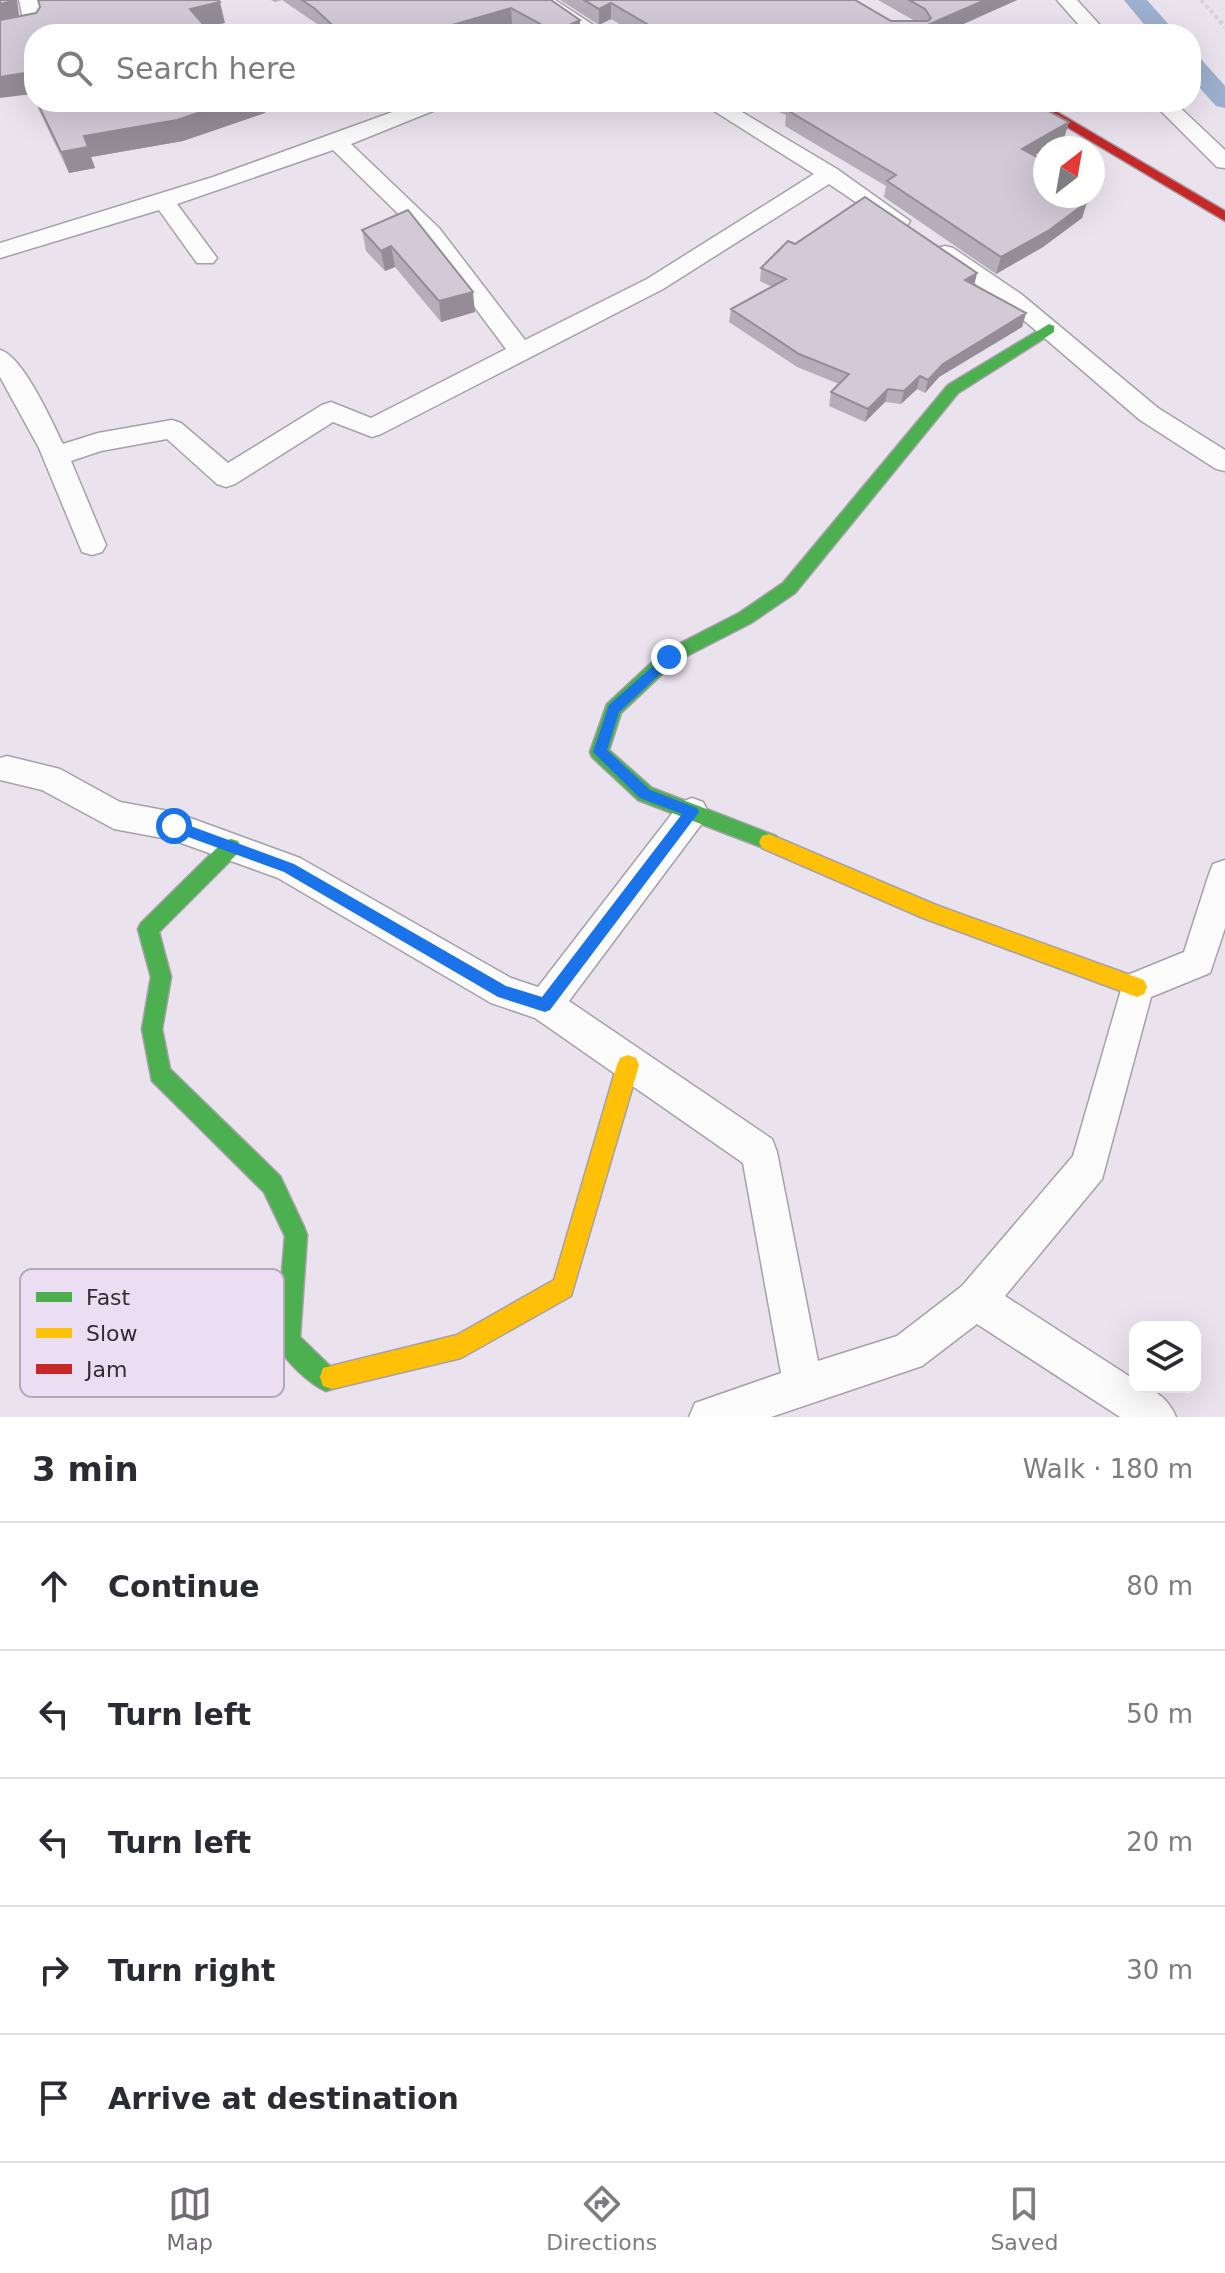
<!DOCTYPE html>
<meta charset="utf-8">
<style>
:root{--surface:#fff;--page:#f7f7f7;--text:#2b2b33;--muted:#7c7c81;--line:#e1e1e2;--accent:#726c75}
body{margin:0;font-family:"DejaVu Sans",sans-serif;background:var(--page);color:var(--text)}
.controls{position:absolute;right:24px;bottom:24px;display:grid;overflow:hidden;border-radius:16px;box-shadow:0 8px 32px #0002}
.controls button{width:72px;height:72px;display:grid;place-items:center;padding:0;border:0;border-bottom:2px solid var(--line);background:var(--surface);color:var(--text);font:40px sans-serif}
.compass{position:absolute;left:1033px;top:136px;width:72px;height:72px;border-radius:50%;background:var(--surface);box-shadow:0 8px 32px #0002;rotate:31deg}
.stop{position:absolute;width:24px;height:24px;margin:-18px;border:6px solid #1a73e8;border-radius:50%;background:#fff}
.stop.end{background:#1a73e8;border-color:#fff;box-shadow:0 2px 8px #0008}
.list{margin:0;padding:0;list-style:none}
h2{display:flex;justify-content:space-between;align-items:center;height:104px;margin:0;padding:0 32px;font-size:34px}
h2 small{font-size:26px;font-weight:400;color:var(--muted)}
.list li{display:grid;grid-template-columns:52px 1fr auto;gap:24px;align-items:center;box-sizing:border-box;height:128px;padding:0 32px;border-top:2px solid var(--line)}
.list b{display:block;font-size:30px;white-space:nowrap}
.list em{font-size:26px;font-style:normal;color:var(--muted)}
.icon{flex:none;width:44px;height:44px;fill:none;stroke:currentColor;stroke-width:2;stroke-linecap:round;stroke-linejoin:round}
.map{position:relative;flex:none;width:1225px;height:1417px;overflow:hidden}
.search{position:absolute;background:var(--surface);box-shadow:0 8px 32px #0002;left:24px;right:24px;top:24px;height:88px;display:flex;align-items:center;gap:20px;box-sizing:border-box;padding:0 28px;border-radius:32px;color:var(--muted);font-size:30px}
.sheet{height:744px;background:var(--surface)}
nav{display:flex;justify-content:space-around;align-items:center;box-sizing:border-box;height:112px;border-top:2px solid var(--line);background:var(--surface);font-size:22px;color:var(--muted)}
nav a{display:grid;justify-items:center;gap:4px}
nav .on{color:var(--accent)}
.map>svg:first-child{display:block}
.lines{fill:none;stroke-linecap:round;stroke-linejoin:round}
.canal{fill:#9cb0cf;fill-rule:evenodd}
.street-casing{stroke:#a6a1a9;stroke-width:3}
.fast-casing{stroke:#a6a1a9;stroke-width:3}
.slow-casing{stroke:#a6a1a9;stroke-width:3}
.jam-casing{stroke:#a6a1a9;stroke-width:3}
.path{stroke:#d4d2d5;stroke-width:4;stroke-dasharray:4 3;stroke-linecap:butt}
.street{fill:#fcfbfc;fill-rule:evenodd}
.fast{fill:#4caf50;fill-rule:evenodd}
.slow{fill:#ffc107;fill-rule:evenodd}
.jam{fill:#c62828;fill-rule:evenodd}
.wall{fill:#b5aeba}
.shaded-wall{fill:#948d97}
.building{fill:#d3cad8;stroke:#948d97;stroke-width:2}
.route{fill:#1a73e8}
.key{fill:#ebddf2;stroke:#b4a8b9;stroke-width:2}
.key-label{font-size:22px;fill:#322c34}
</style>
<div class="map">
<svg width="1225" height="1417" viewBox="0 0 1225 1417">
<rect width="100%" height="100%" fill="#eae2ed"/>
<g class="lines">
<!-- canal -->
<path class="canal" d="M1124 0H1147L1177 34H1152Z
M1191 56 1200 58 1225 86V108L1216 106 1191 78Z"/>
<!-- street casing -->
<g class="street-casing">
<path id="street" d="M19 0H39L44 28 41 32 0 40V28L24 24Z
M532 0H555L607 34H583Z
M1057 0H1077L1108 34H1087Z
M420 102H448L445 106 351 144 439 228 525 340 647 279 814 174 700 102H725L837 169 910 221 907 226H891L829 184 663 289 381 434 372 437 333 422 235 484 226 487 217 484 167 439 101 451 71 461 106 545 102 552 92 555 82 552 39 448 0 377V350C23 356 52 422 63 444L98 433 172 420 181 423 228 463 322 405 331 402 371 418 506 349 423 238 333 150 177 204 217 258 213 263H197L159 210 0 258V243L213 177Z
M1152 102H1174L1225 150V168L1217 167Z
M945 246 953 248 1021 294 1158 408 1225 450V471L1216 469 1140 420 1005 304 937 258 933 253 937 248Z
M7 756 60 769 120 802 174 812 300 858 511 978 538 987 681 802 692 798 703 802 708 812 703 822 569 1001 772 1139 777 1152 818 1361 897 1336 962 1286 1073 1156 1125 976 1184 952 1209 874 1213 864 1225 860V928L1210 973 1151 997 1102 1179 1005 1296 1135 1380V1387C1155 1387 1169 1400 1176 1417H1120L977 1324 922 1366 771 1417H689L695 1403 781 1373 743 1163 535 1018 491 1003 278 878 173 840 114 829 42 790 0 780V758Z"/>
</g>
<!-- fast casing -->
<g class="fast-casing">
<path id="fast" d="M1049 324 1054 326V332L958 393 795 593 751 623 675 662 621 713 609 750 652 788 776 836 779 842 776 848 769 850 638 800 592 757 590 752 607 704 663 652 739 613 783 583 948 385Z
M231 839 238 841 241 847 238 853 159 932 171 977 162 1029 170 1069 280 1176 304 1227 307 1235 300 1337 330 1366 341 1368 344 1377 341 1386 326 1391C309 1384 283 1359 276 1342L285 1236 264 1192 152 1081 142 1029 151 977 138 929 141 923 224 841Z"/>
</g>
<!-- slow casing -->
<g class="slow-casing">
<path id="slow" d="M769 834 936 905 1144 980 1147 987 1144 994 1137 997 923 918 762 848 759 842 762 836Z
M628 1055 636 1058 639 1065 571 1296 461 1358 332 1389 323 1386 320 1377 323 1368 457 1335 554 1280 617 1065 620 1058Z"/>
</g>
<!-- jam casing -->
<g class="jam-casing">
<path id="jam" d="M1025 102H1040L1225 211V221Z"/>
</g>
<!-- path -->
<path class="path" d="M1201 0 1225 27"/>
<!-- street -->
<use href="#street" class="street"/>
<!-- fast -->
<use href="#fast" class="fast"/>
<!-- slow -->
<use href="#slow" class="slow"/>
<!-- jam -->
<use href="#jam" class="jam"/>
</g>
<!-- wall -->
<path class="wall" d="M271 0H551L580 34H530L512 24 477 34H328L317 24 282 0 275 2Z
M560 0H855L891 21H915L878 0H1017L941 34H636L611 19 599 25Z
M35 102H263L265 113 183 141 91 157 95 168 69 173Z
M754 102H1032L1069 122 1064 138 1047 148H1045V149L1034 156 1045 196 1087 202 1082 218 1043 247 996 274 884 197 886 186 785 126 786 115Z
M408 210 475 312 441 322 395 267 385 271 366 251 362 230Z
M795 244 977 273 974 285 1026 313 1022 327 939 377 925 393 917 389 901 404 885 402 865 422 829 406 831 392 839 384 797 367 729 322 731 309 772 287 760 281 761 268Z"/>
<!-- shaded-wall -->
<path class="shaded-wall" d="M13 0H17L20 22 0 26V4Z
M985 0H1017L941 34H907Z
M220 2 225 23 195 29 190 9Z
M611 3V19L599 25V9Z
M511 8 512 24 477 34H421Z
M580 20V34H556L555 32Z
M24 73 32 94 0 98V77Z
M231 102H263L265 113 183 141 91 157 95 168 69 173 61 152 84 136Z
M1069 122 1064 138 1047 148H1045V149L1017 166 1022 149Z
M1087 202 1082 218 1043 247 996 274 1001 257Z
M391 246 395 267 385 271 381 251Z
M977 273 974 286 965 280Z
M473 292 475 312 441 322 439 301Z
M1026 313 1022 327 939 377 925 393 928 380 943 364Z
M920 376 917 389 901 404 904 391Z
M888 389 885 402 865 422 868 409Z"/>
<!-- building -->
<path class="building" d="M0 0H13V1L0 4Z
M38 0H218L220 2 190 9 212 34H34V95L24 73 0 77V20L36 13 40 7Z
M302 0H551L580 20 555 32 511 8 421 34H342L314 8Z
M584 0H855L891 21H928L931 18 925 9 909 0H985L907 34H664L611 3 599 9Z
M37 102H231L177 120 84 136 88 147 61 152Z
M795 102H1032L1069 122 1022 149 1045 161V196H1077L1087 202 1048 231 1001 257 887 181 896 175 787 110 797 103Z
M865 197 977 273 965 280 1026 313 943 364 928 380 920 376 904 391 888 389 868 409 831 392 849 374 799 354 731 309 786 279 761 268 788 241 795 244Z
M408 210 473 292 439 301 391 246 381 251 362 230Z"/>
<!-- route -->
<path class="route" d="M669 652 676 657 674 661 619 712 607 750 650 790 697 808 699 812 550 1010 545 1012 498 997 284 872 169 830 167 826 174 820 294 864 506 986 542 997 682 814 640 798 593 752 609 705Z"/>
<!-- legend -->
<rect x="20" y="1269" width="264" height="128" rx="12" class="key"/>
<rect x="36" y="1292" width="36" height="10" fill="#4caf50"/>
<rect x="36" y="1328" width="36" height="10" fill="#ffc107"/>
<rect x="36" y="1364" width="36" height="10" fill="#c62828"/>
<g class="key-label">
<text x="86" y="1305">Fast</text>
<text x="86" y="1341">Slow</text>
<text x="86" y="1377">Jam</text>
</g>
</svg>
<div class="controls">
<button><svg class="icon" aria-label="layers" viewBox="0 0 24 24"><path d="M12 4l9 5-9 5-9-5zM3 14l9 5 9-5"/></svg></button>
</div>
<svg class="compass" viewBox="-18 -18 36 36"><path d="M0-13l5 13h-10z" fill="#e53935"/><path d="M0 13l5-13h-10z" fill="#7c7c81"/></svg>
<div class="stop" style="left:174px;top:826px"></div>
<div class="stop end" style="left:669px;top:657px"></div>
<div class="search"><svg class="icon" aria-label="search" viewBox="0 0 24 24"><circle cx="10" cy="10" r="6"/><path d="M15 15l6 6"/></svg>Search here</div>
</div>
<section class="sheet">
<h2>3 min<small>Walk · 180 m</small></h2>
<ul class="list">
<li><svg class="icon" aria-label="ahead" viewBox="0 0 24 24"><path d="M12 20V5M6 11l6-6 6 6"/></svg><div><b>Continue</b></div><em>80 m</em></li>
<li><svg class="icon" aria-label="left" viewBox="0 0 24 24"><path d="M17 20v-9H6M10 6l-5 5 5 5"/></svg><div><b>Turn left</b></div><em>50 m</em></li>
<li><svg class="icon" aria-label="left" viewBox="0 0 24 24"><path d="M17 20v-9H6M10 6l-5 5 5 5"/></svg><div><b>Turn left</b></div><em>20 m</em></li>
<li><svg class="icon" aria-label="right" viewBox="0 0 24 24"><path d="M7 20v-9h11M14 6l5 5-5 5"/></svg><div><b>Turn right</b></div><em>30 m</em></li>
<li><svg class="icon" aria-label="arrive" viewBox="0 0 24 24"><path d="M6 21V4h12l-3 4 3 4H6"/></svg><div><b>Arrive at destination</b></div></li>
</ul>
</section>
<nav>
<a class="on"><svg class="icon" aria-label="map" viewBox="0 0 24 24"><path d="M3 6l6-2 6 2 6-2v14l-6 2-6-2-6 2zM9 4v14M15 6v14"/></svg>Map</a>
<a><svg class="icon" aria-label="directions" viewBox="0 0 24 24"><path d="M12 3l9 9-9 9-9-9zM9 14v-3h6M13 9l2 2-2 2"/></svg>Directions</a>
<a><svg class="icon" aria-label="saved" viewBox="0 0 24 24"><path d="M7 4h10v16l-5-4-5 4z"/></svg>Saved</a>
</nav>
